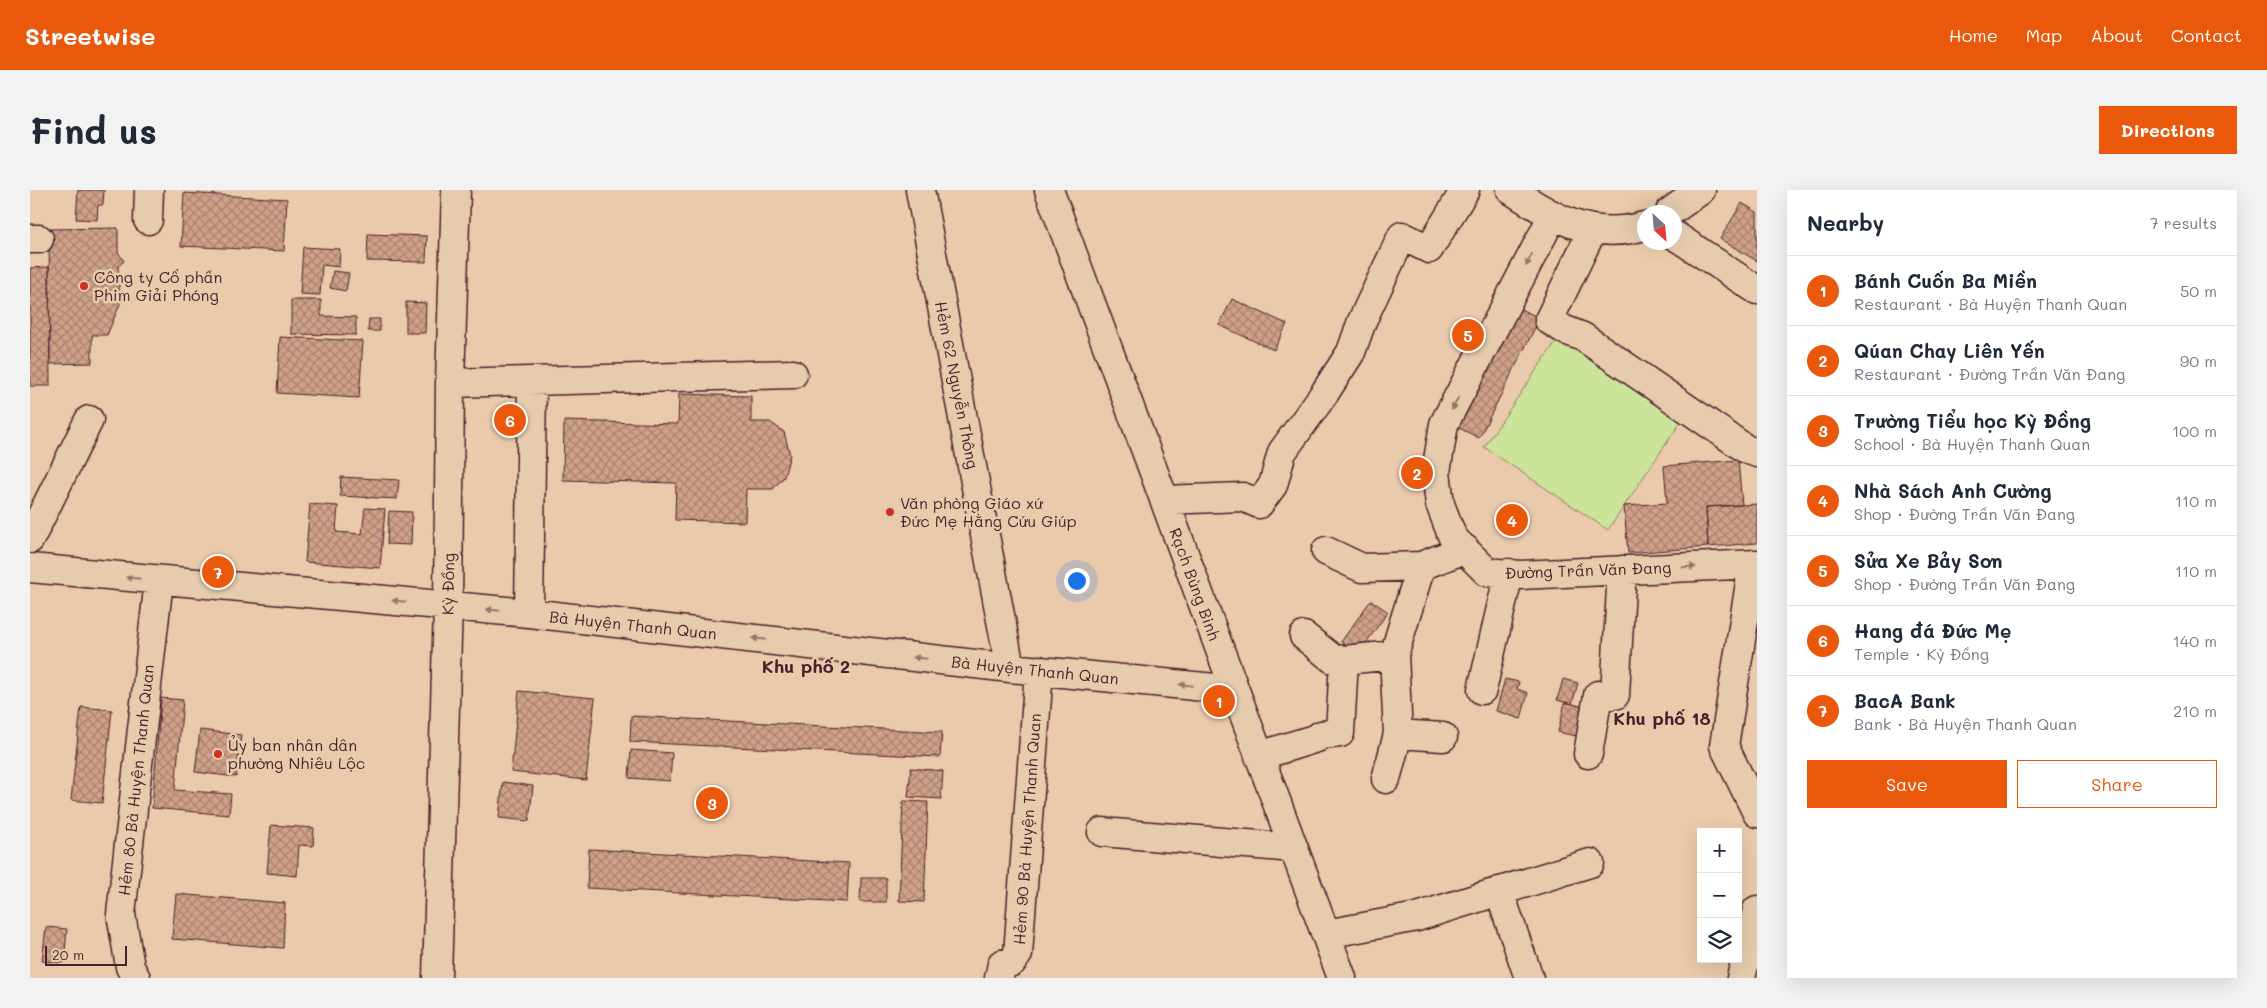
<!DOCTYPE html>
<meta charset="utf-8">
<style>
:root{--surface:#fff;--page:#f2f2f3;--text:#1f2937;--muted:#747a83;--line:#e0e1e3;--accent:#ea580c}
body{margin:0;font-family:Mali,sans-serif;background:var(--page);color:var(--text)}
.controls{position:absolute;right:15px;bottom:15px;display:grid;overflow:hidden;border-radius:0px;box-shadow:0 5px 20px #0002}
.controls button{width:45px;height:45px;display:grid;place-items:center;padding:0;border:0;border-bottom:1px solid var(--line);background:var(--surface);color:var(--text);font:25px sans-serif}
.compass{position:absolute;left:1607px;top:15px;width:45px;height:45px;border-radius:50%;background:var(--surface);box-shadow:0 5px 20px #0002;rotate:154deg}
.scale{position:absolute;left:15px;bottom:12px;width:82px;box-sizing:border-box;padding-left:5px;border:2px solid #4a1f2b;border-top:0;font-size:14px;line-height:18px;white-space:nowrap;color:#4a1f2b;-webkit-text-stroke:4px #e6ccad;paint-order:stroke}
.you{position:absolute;left:1046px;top:390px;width:18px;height:18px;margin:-12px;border:4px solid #fff;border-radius:50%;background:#1a73e8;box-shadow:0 0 0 8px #1a73e833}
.badge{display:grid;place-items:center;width:32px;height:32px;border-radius:50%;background:var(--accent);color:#fff;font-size:16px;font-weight:700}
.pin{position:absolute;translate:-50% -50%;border:2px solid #fff;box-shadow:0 1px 5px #0006}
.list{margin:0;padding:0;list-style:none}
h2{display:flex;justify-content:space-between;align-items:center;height:65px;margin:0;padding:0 20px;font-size:21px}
h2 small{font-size:16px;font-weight:400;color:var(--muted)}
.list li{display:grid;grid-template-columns:32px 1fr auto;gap:15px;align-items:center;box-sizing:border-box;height:70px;padding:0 20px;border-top:1px solid var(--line)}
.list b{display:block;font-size:19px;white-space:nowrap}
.list p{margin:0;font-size:16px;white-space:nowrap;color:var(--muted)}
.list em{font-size:16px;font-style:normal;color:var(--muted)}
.actions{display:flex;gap:10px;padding:15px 20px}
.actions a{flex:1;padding:11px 0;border:1px solid var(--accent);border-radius:0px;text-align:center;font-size:18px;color:var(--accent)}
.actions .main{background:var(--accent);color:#fff}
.icon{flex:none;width:28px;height:28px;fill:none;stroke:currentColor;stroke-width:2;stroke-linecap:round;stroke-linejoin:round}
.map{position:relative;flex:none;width:1727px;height:788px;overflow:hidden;border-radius:0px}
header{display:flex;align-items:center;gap:30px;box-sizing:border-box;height:70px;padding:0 25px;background:var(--accent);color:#fff}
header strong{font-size:24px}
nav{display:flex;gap:28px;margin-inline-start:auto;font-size:18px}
.intro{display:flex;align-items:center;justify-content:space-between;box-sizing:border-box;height:120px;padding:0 30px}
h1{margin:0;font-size:35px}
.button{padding:12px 22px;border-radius:0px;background:var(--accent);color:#fff;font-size:18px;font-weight:700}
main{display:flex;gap:30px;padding:0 30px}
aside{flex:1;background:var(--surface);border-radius:0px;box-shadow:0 5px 20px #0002}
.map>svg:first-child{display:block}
.grass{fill:#cce49a;stroke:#8b8262}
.building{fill:url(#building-cross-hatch);stroke:#4a1f2b}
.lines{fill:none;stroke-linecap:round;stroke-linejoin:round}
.minor-casing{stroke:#4a1f2b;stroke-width:31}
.minor{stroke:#e6ccad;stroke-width:28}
.oneway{fill:#98766c}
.poi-dot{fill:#c8321e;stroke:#e6ccad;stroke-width:2}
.labels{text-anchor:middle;stroke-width:5;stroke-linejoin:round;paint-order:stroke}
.poi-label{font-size:16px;fill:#4a1f2b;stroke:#e6ccad;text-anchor:start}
.street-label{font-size:16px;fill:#4a1f2b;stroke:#e6ccad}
.neighbourhood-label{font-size:18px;font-weight:bold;fill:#4a1f2b;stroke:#e6ccad}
</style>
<header>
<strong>Streetwise</strong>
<nav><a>Home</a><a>Map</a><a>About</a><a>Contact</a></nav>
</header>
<div class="intro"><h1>Find us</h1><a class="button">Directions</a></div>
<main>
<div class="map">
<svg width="1727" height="788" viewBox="0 0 1727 788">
<defs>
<pattern id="building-cross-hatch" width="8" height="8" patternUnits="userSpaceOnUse" patternTransform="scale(1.25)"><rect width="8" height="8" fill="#cfa189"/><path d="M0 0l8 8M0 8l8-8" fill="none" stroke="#aa8370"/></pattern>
</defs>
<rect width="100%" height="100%" fill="#eacaaa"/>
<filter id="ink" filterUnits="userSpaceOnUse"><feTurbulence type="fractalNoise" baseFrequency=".02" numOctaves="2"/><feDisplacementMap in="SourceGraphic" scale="10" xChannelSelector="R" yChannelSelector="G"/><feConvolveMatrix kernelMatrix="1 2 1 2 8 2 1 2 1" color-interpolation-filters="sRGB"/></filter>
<g filter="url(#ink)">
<!-- grass -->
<path class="grass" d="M1531 144 1654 227 1578 340 1454 257Z"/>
<!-- building -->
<path class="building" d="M48 0H74L73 15H68L67 30 46 29Z
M154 3 257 9 254 61 151 56Z
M1712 13 1727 22V71L1690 49Z
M88 38V62L94 71 88 76 90 114 77 145H62V173L20 174 19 39Z
M338 44 397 46 396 72 337 71Z
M273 57 310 59 309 77 292 75 290 105 270 104Z
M19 77 20 196H0V78Z
M303 81 319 83 316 101 300 98Z
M1202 109 1257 134 1244 160 1189 135Z
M261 110H291V126L326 127V145L261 144Z
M376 112 396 113 395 143H376Z
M1488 118 1510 128 1449 248 1427 237Z
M339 129H350V141H338Z
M250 147 333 151 329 208 247 203Z
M649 204 721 206V232H740L754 242 760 265 754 287 743 299H716L715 332 645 330 646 293 533 290 534 231 648 234Z
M1708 270 1712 315 1676 317 1678 357 1598 363 1594 316 1637 313 1634 276Z
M311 287 369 290 367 309 310 306Z
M280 314 308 316 306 342 332 344 335 318 355 319 350 378 275 372Z
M1727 314V353L1678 357 1676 317Z
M359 321 382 322 381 355 357 354Z
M1341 410 1358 422 1328 464 1311 452Z
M1475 489 1489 492 1487 499 1498 503 1491 529 1466 521Z
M1533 489 1548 493 1542 514 1527 510Z
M489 501 565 508 556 590 481 582Z
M131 508 153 510 145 600 201 604 199 625 122 618Z
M1535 512 1562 519 1555 548 1528 542Z
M51 517 82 520 72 613 41 610Z
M601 526 912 542 910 567 600 552Z
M170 540 211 545 206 587 165 582Z
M601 560 642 563 640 591 599 588Z
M881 578 913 581 911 609 878 607Z
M473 592 503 596 499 631 469 628Z
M873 611 898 612 894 712 869 711Z
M241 635 284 638 283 656 269 655 267 686 237 683Z
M559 659 819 673 817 712 557 698Z
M831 688H856V712H830Z
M146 704 255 713 253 758 142 749Z
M16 737 37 739 34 773 12 771Z"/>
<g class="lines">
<!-- minor casing -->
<g class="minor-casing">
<path id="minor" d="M890 0 980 478
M1019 0 1312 788
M1481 0C1524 28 1561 51 1614 36
M1640 22 1671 0
M1522 27 1414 234 1406 282 1410 314 1423 348 1457 382 1490 385 1727 374
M118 30 119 0
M1562 41 1519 130 1535 140 1553 147 1716 259 1727 263
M1644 45 1727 100
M0 49H9
M420 193 763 184
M1134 310 1213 307 1229 314 1243 295 1252 262 1294 204 1321 162 1332 131 1372 46 1399 59 1435 0
M0 349 59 230
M1296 361 1332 378 1391 376 1435 359
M1723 374 1694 556 1727 623
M0 378 499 423 980 478 1205 500
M499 423 502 191
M1274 446 1303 469 1314 470 1364 465
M1452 500 1479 383
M1368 544 1413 547
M1558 564 1568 505H1585L1592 380
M1229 566 1287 548 1291 545 1310 543 1314 470
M1356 589 1368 544 1364 465 1391 376
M1072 642 1264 658
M1469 701 1499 788
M1296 744 1387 727 1560 673
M106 788 100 777 91 724 129 390
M407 788 418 415 420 193 426 0
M969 788 972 774 982 772 988 764 1009 480
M1711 788 1727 720"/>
</g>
<!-- minor -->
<use href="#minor" class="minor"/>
</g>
<!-- one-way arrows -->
<defs><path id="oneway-solid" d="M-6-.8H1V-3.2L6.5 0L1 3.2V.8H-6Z" transform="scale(1.25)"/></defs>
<g class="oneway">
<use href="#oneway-solid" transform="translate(1499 70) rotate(117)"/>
<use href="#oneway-solid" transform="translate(1425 214) rotate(117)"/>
<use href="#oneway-solid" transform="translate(1659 377) rotate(-2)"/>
<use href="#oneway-solid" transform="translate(103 388) rotate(-175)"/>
<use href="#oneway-solid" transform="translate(369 411) rotate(-175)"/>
<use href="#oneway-solid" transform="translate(463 420) rotate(-174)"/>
<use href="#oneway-solid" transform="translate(729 449) rotate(-174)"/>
<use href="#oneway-solid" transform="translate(890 468) rotate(-174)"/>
<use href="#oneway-solid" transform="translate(1156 495) rotate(-174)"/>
</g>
</g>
<!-- markers -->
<g class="poi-dot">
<circle cx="54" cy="96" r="5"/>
<circle cx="860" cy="322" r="5"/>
<circle cx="188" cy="564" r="5"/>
</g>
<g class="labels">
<!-- poi labels -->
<g class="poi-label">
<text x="64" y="93">Công ty Cổ phần<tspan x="64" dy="18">Phim Giải Phóng</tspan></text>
<text x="870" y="319">Văn phòng Giáo xứ<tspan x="870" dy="18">Đức Mẹ Hằng Cứu Giúp</tspan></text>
<text x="198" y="561">Ủy ban nhân dân<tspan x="198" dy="18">phường Nhiêu Lộc</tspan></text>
</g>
<!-- street labels -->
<g class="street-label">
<text transform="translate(927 195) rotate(79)" y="6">Hẻm 62 Nguyễn Thông</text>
<text transform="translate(1558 380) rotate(-2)" y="6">Đường Trần Văn Đang</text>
<text transform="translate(418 394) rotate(-89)" y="6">Kỳ Ðồng</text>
<text transform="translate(1165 394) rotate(70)" y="6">Rạch Bùng Binh</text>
<text transform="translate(603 435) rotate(6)" y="6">Bà Huyện Thanh Quan</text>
<text transform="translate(1005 480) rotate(6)" y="6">Bà Huyện Thanh Quan</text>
<text transform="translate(106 590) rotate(-84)" y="6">Hẻm 80 Bà Huyện Thanh Quan</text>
<text transform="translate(997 639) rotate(-86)" y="6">Hẻm 90 Bà Huyện Thanh Quan</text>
</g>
<!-- neighbourhood labels -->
<g class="neighbourhood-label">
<text x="776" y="483">Khu phố 2</text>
<text x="1632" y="535">Khu phố 18</text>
</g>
</g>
</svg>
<div class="controls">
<button>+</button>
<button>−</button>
<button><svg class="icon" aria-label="layers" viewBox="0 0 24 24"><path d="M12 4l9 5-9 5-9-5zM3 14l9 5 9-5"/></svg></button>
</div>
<svg class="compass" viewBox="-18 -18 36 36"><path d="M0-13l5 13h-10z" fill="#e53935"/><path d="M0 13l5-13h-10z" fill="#747a83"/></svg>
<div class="scale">20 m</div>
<div class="you"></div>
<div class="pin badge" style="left:1189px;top:511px">1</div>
<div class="pin badge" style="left:1387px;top:283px">2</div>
<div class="pin badge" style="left:682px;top:613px">3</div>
<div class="pin badge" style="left:1482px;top:330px">4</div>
<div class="pin badge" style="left:1438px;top:145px">5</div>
<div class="pin badge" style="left:480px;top:230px">6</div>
<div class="pin badge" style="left:188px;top:382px">7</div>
</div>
<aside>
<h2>Nearby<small>7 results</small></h2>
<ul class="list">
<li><span class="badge">1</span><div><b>Bánh Cuốn Ba Miền</b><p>Restaurant · Bà Huyện Thanh Quan</p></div><em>50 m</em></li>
<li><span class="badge">2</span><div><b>Qúan Chay Liên Yến</b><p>Restaurant · Đường Trần Văn Đang</p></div><em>90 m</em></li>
<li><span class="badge">3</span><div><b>Trường Tiểu học Kỳ Đồng</b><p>School · Bà Huyện Thanh Quan</p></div><em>100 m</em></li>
<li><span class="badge">4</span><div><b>Nhà Sách Anh Cường</b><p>Shop · Đường Trần Văn Đang</p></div><em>110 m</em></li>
<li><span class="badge">5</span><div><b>Sửa Xe Bảy Sơn</b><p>Shop · Đường Trần Văn Đang</p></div><em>110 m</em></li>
<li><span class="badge">6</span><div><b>Hang đá Đức Mẹ</b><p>Temple · Kỳ Ðồng</p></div><em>140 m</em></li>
<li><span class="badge">7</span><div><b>BacA Bank</b><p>Bank · Bà Huyện Thanh Quan</p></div><em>210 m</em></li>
</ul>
<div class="actions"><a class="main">Save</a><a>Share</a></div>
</aside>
</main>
